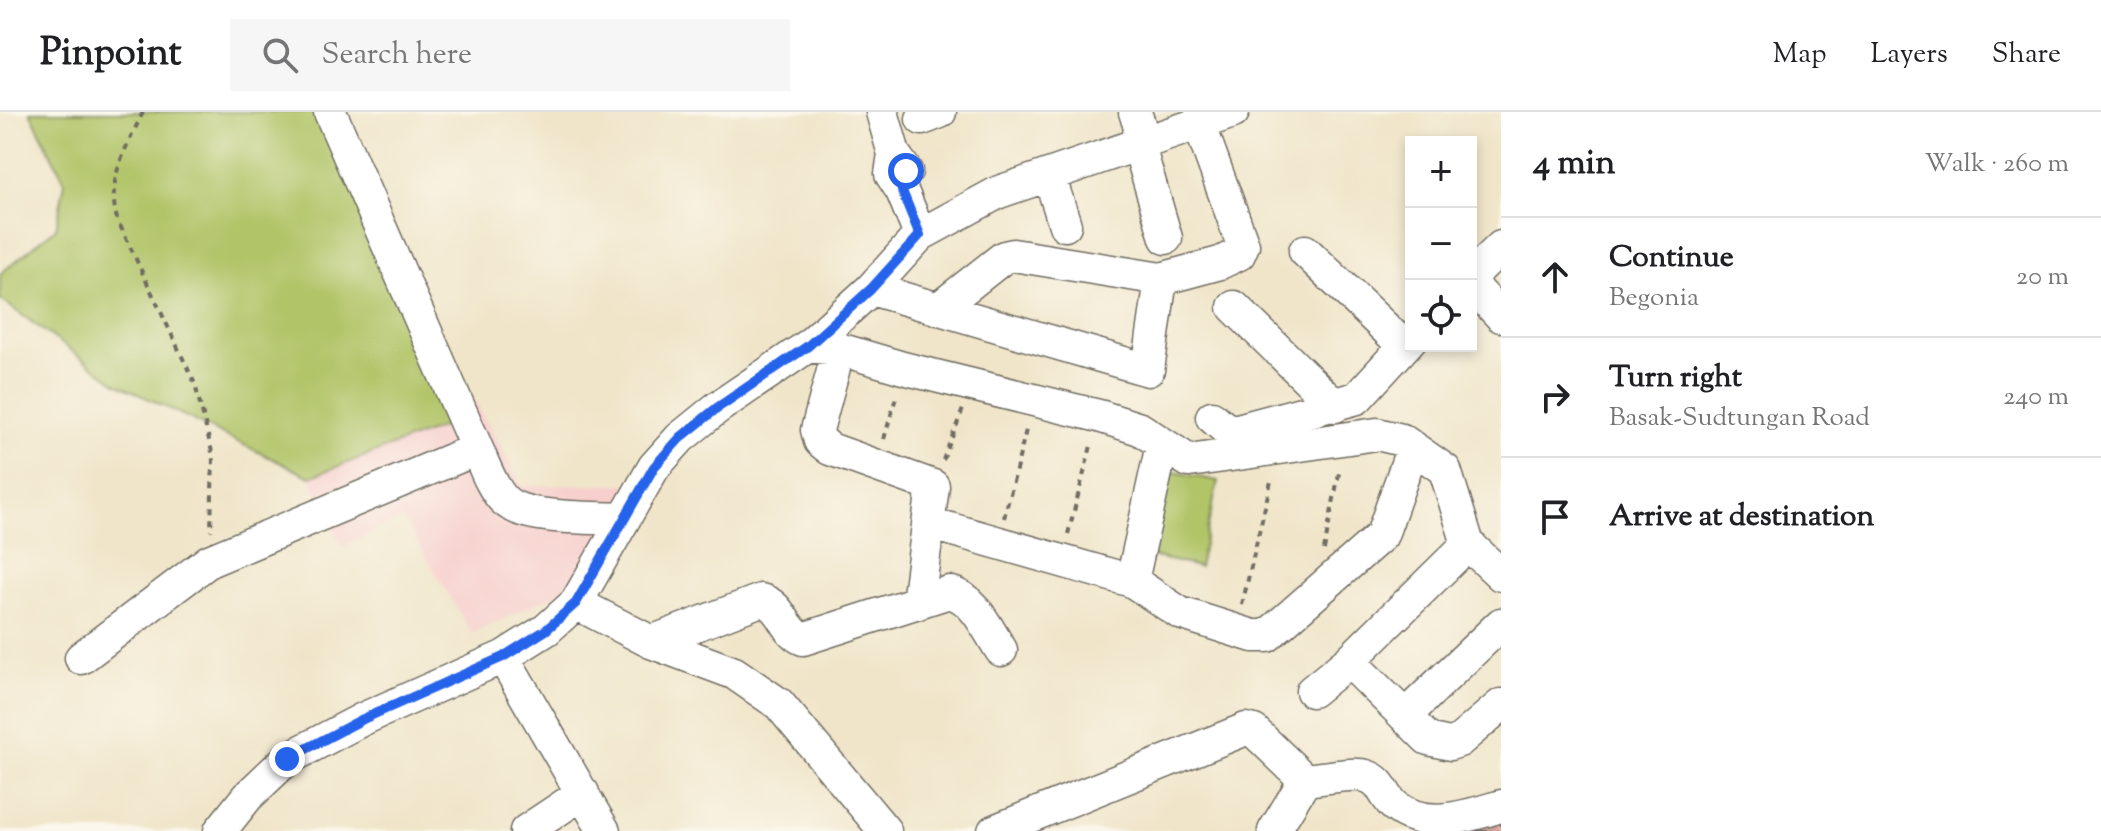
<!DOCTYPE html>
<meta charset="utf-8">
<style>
:root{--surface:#fff;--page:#f6f6f6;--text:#202124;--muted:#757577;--line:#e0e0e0}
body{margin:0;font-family:"Sorts Mill Goudy",serif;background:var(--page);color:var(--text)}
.controls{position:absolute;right:24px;top:24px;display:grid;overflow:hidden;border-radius:0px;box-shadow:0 4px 12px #0003}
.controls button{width:72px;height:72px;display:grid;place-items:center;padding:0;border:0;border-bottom:2px solid var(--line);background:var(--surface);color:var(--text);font:40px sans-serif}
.stop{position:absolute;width:24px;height:24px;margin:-18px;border:6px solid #2563eb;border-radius:50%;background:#fff}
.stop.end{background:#2563eb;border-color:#fff;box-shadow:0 2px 8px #0008}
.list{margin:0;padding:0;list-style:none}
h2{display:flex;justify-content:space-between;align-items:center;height:104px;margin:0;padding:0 32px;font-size:34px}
h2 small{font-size:26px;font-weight:400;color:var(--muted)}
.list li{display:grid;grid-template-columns:52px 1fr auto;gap:24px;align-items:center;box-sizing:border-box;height:120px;padding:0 32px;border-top:2px solid var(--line)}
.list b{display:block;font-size:30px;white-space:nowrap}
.list p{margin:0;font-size:26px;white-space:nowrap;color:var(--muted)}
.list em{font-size:26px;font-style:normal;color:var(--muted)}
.icon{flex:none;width:44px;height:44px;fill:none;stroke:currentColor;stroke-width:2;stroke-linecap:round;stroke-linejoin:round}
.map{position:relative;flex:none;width:1501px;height:719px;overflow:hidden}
header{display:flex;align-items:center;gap:48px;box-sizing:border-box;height:112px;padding:0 40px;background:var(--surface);border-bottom:2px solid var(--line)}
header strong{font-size:38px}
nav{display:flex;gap:44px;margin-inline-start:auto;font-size:28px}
.search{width:560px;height:72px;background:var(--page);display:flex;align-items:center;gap:20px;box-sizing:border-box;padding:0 28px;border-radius:0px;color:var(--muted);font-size:30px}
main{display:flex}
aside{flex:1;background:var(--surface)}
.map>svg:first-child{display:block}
.built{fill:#f7d0cd}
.green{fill:#b1c468;stroke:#6e784a;stroke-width:2}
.building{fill:url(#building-hatch)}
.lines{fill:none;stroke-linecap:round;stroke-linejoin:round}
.minor-casing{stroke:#706c62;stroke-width:35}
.path{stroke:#706c62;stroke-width:4;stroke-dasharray:6 6;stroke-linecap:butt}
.minor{stroke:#fff;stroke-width:32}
.route{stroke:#2563eb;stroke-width:10}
</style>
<header>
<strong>Pinpoint</strong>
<div class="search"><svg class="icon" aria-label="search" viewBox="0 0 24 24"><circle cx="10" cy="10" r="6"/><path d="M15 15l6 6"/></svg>Search here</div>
<nav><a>Map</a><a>Layers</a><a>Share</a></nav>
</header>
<main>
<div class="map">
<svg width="1501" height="719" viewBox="0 0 1501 719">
<defs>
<pattern id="building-hatch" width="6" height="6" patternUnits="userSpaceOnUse" patternTransform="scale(2)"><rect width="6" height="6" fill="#d98f86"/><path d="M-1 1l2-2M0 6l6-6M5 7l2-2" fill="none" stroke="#b0756e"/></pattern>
</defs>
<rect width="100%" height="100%" fill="#fbf7ec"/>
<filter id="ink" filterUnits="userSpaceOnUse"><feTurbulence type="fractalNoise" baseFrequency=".0125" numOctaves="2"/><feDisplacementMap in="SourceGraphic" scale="16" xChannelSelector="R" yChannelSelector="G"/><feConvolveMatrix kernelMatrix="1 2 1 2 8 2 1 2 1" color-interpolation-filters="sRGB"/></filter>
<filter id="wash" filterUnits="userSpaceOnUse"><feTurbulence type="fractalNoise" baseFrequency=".006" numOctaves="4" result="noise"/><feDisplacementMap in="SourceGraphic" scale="32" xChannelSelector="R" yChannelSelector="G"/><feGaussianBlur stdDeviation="1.8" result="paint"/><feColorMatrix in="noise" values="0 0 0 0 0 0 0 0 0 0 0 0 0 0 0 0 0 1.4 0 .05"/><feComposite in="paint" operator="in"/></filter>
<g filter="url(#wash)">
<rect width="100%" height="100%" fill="#f0e5c9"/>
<!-- built -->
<path class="built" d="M472 283 522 374 633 372 575 473 472 522 403 406 342 435 310 365 452 311 446 293Z"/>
<!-- green -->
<path class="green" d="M30 0H323L453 311 310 365 116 271 0 187V162L56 116 65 70Z
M1165 358 1218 369 1199 455 1146 443Z"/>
<g id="blocks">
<!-- building -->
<path class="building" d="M1494 709 1501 713V719H1477L1481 710 1491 714Z"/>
</g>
</g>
<g filter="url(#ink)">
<use href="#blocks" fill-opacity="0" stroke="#706c62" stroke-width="2"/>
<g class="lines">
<!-- minor casing -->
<g class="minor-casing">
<path id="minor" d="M330 0 477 337C484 353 491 374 503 387 523 409 595 405 624 407
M882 0 894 42 906 59
M1135 0 1140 15 1138 31 1166 126
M922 7 940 0
M894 42 891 62 902 79 920 123
M1049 63 1065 113
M1305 139 1404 234
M1471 164 1501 135
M1471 172 1501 204
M871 177 1148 258 1161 167
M1234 195 1335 294
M938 197 1004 145 1013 143 1161 167 1220 151 1239 142 1243 133 1199 11
M808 234 839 237 903 256 1099 304 1140 317 1189 349 1377 322 1402 328 1445 358 1468 432 1501 463
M839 237 817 318 820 329 830 337 933 374 918 491
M1212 305 1227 318H1238L1357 286 1411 227
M929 411 1132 469 1180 501 1253 524H1267L1382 423 1413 335
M1132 469 1162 333
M576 491 651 530 734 561 779 592 885 719
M651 530 761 488C783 493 783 519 803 527L949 480C975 486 987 517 1001 538
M503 545 604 719
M81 546 209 449 477 337
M1349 549 1428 627 1450 632 1459 629 1501 593
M1312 579 1349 549 1468 432
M1405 604 1501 512
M220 719 247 685 287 647 363 607 503 545 546 518 576 491 654 355 680 326 717 296 808 234 871 177 920 123 999 80 1233 0
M526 719 583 681
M994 719 1246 617 1254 619 1305 668C1320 667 1352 660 1366 664 1383 669 1383 684 1395 694 1427 719 1467 704 1501 694
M1274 719 1305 668"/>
</g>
<!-- path -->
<path class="path" d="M143 0C126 37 106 66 117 107L195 272 213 344 211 419
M884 327 897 282
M943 348 963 297
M1004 406 1027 314
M1068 422 1092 330
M1324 438 1340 356
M1242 493 1272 365"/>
<!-- minor -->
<use href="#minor" class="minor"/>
</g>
</g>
<g class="lines" filter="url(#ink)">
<!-- route -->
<path class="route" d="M287 647 363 607 503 545 546 518 576 491 654 355 680 326 717 296 808 234 871 177 920 123 902 79 906 59"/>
</g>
</svg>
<div class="controls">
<button>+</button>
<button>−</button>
<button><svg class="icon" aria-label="locate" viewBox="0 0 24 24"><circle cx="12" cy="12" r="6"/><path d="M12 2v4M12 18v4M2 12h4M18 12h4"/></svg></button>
</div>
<div class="stop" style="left:906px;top:59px"></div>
<div class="stop end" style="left:287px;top:647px"></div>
</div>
<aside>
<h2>4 min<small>Walk · 260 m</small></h2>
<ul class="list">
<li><svg class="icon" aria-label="ahead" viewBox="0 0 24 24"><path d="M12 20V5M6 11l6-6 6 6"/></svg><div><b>Continue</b><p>Begonia</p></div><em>20 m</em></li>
<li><svg class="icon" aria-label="right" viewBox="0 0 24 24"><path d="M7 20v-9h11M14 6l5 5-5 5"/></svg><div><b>Turn right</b><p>Basak-Sudtungan Road</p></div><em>240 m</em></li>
<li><svg class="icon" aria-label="arrive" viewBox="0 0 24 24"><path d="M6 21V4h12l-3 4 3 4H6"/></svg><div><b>Arrive at destination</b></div></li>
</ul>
</aside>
</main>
